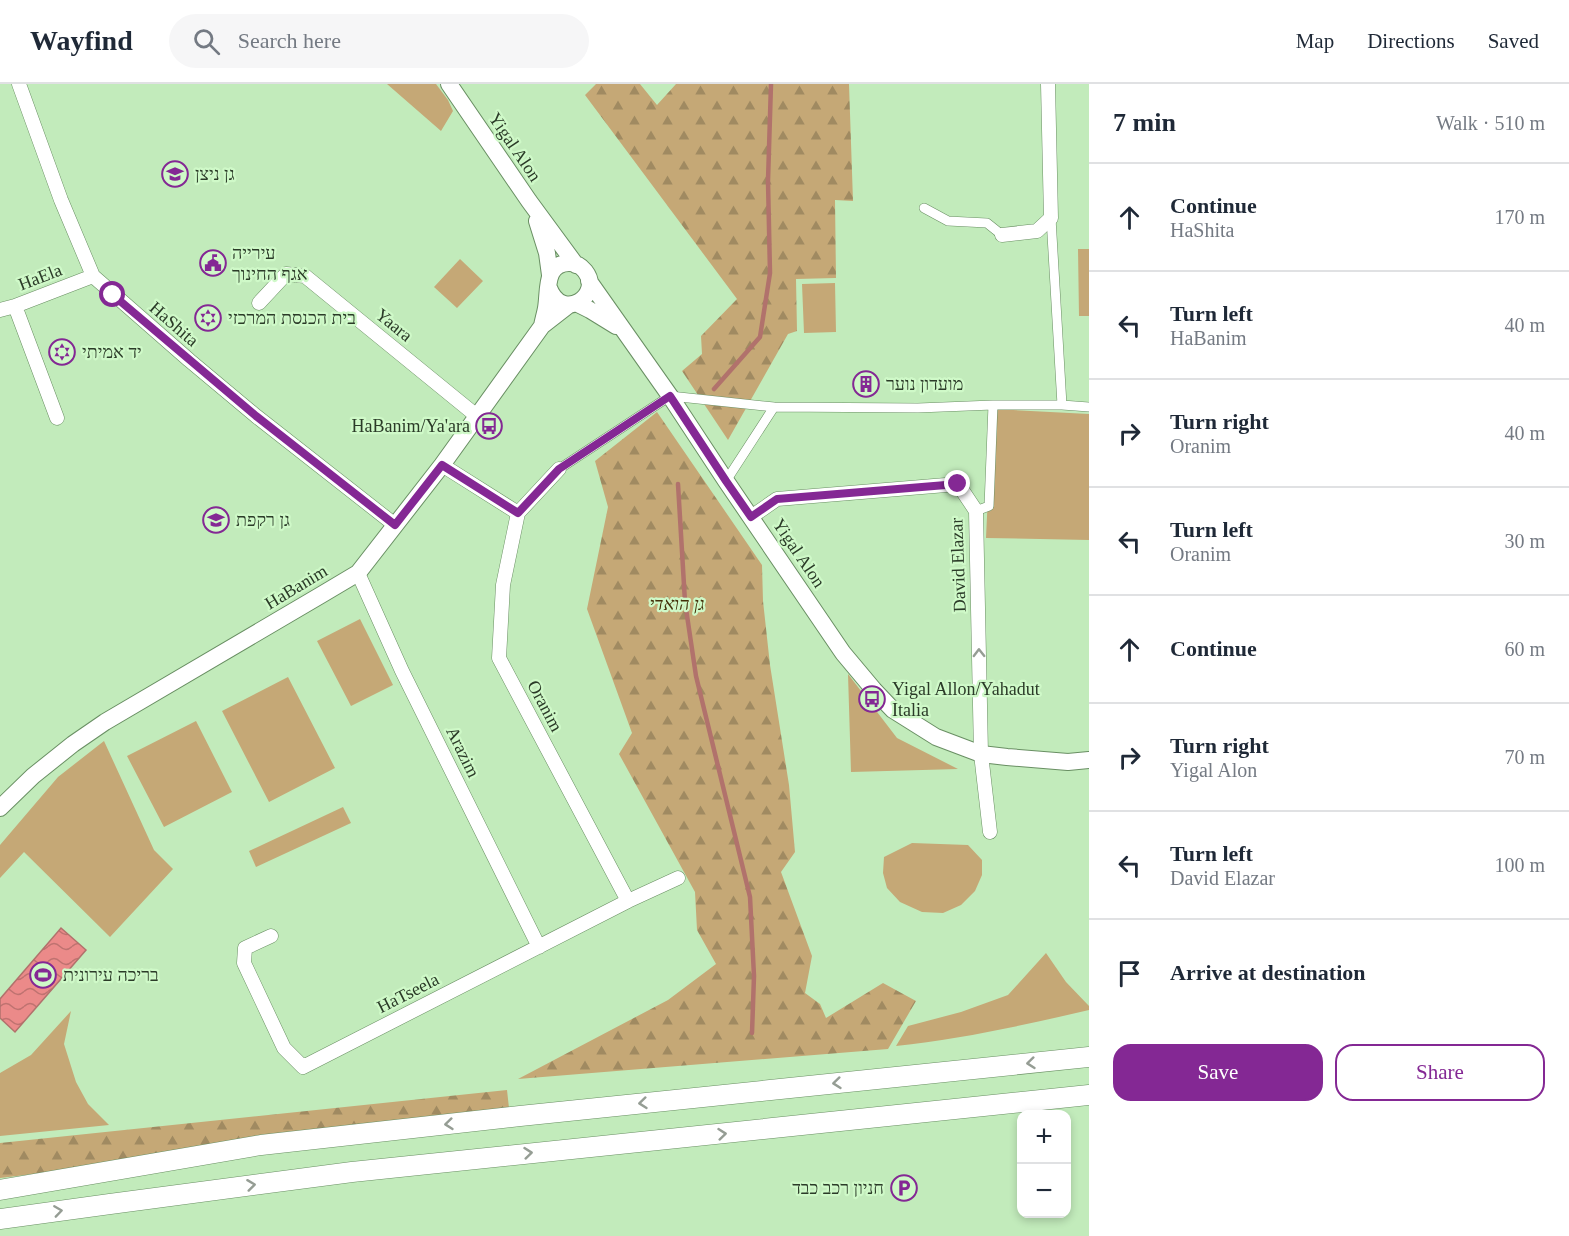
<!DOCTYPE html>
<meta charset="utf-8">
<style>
:root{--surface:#fff;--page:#f6f6f7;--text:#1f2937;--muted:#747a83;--line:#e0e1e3;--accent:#842894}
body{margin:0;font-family:"Times New Roman","Noto Sans Hebrew",serif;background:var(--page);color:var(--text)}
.controls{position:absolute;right:18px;bottom:18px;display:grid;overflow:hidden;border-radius:12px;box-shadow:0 3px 9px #0003}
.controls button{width:54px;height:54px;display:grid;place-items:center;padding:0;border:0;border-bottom:2px solid var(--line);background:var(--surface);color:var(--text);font:30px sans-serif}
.stop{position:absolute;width:18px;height:18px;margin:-14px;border:4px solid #842894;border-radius:50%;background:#fff}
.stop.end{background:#842894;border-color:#fff;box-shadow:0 2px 6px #0008}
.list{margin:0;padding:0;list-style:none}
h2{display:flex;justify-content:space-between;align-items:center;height:78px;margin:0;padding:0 24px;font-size:26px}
h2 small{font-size:20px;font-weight:400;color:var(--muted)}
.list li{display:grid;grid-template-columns:39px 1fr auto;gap:18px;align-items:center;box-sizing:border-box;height:108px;padding:0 24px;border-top:2px solid var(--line)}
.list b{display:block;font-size:22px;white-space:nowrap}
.list p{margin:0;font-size:20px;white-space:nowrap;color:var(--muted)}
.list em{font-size:20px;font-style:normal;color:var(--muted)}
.actions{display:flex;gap:12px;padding:18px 24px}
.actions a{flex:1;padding:14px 0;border:2px solid var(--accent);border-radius:18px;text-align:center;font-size:21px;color:var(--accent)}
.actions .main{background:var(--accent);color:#fff}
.icon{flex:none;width:33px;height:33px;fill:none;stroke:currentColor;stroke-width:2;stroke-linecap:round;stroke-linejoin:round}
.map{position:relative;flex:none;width:1089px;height:1152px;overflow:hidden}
header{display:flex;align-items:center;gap:36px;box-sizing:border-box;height:84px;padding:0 30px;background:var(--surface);border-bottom:2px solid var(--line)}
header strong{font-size:28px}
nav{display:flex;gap:33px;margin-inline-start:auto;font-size:21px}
.search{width:420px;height:54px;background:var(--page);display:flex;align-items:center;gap:15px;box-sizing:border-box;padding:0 21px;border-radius:33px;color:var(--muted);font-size:22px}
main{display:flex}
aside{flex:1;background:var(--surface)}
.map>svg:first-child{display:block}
.green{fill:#c5a876}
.forest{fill:url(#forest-firs)}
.water{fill:url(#water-waves);stroke:#b1726c;stroke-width:1.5}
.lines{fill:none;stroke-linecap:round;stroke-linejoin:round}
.stream{stroke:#b1726c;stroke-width:4.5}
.pedestrian-casing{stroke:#698f63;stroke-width:10}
.minor-casing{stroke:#698f63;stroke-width:15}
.tertiary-casing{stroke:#698f63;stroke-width:18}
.primary-casing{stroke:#698f63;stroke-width:21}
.pedestrian{stroke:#fff;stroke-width:9}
.minor{stroke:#fff;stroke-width:14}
.tertiary{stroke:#fff;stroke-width:16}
.primary{stroke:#fff;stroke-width:20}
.oneway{stroke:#959d94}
.route{stroke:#842894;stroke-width:8}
.labels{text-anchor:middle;stroke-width:4.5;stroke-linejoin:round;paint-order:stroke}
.street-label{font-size:18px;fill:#2b3b28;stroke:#cff9c8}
.poi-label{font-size:18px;fill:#2b3b28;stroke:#cff9c8;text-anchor:start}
.park-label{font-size:18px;font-style:italic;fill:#433008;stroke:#cff9c8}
</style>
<header>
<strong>Wayfind</strong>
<div class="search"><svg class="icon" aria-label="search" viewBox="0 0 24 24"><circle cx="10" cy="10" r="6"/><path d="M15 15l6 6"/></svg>Search here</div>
<nav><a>Map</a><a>Directions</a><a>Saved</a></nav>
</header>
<main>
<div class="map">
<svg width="1089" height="1152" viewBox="0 0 1089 1152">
<defs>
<pattern id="forest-firs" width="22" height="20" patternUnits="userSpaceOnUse" patternTransform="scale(1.5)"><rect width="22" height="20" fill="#c5a876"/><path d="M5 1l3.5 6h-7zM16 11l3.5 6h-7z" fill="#a08a61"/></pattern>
<pattern id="water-waves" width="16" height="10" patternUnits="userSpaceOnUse" patternTransform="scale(1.5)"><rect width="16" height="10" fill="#eb8a89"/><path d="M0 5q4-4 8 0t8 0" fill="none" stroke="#bf7270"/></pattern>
</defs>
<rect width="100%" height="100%" fill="#c2ebbb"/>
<!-- green -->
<path class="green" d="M387 0H436L448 16 453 27 441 47Z
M1078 165H1089V232H1079Z
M460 175 483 197 457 224 434 203Z
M835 199 836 248 804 249 802 200Z
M992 325 1089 330V456L986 454Z
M360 535 393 601 351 622 317 557Z
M848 590 897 654 958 685 851 688Z
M288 593 335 684 269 718 222 627Z
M196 637 232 708 164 743 127 672Z
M104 657 154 766 173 785 110 853 24 768 0 794V761L58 693Z
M343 723 351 739 256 783 249 767Z
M912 759 968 761 982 776V791L975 807 961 821 943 829 922 828 900 818 887 804 883 789 884 773Z
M1046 869 1066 898 1089 922V926C1025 941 961 955 896 962L908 942 961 928 1008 911Z
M71 927 64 960 76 998 88 1020 109 1041 0 1052V989L31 971Z"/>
<!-- forest -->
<path class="forest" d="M596 0H640L657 21 676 0H849L853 117 835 116 836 194 796 195 797 247 788 250 728 356 682 287 702 270 701 252 737 215 585 11Z
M657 328 762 481 763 517 770 581 789 701 795 768 781 788 812 872 805 909 820 920 826 934 883 899 916 917 888 965 518 995 668 916 716 880 697 846 695 808 619 670 632 649 587 525 608 423 595 377Z
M507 1006 510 1033 0 1094V1059Z"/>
<!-- water -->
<path class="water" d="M61 844 86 866 15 948 0 934V915Z"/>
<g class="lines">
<!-- stream -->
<path class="stream" d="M714 305 760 253 770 189 768 97 771 0
M678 400 685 518 696 592 750 813 754 892 752 949"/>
<!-- pedestrian casing -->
<g class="pedestrian-casing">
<path id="pedestrian" d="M924 124 948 137 987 139 1002 151
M1051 134 1062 321 1089 323
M559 385 670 312 774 323
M726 397 774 323 918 324 993 321
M976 427 989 422 993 321H1062"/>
</g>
<!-- minor casing -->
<g class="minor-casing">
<path id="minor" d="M19 0 61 116 93 192 189 276 256 332 395 441
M1002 151 1037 147 1051 134 1048 0
M259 219 286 190 305 192 478 333
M15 222 57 334
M0 226 15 222 93 192
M442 381 518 429
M559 385 518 429 503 501 499 574 628 817
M751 433 777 415 958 400 976 427 981 670 990 748
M358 489 402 587 539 863
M271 852 245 864 244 879 284 964 303 983 628 817 678 794"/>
</g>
<!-- tertiary casing -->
<g class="tertiary-casing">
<path id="tertiary" d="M449 0 529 117 576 181
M537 137 547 169 550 191
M589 197 670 312 726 397 843 569 874 606 893 626 936 653 981 670 1007 673 1068 678 1089 676
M576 219 590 226 616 242
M542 242C543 236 545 230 546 224 549 208 544 179 569 179 575 179 581 182 585 187 604 211 562 239 549 204
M0 724 33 692 73 660 105 638 321 511 358 489 442 381 542 242 569 221"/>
</g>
<!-- primary casing -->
<g class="primary-casing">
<path id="primary" d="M0 1106 261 1061 520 1032 1089 973
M0 1135 110 1120 352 1088 1089 1011"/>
</g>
<!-- pedestrian -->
<use href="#pedestrian" class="pedestrian"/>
<!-- minor -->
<use href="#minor" class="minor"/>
<!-- tertiary -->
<use href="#tertiary" class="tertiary"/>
<!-- primary -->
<use href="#primary" class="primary"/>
</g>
<!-- one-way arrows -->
<defs><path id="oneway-chevron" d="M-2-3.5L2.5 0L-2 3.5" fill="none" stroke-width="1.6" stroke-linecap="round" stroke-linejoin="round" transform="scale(1.5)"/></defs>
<g class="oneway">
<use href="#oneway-chevron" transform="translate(979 569) rotate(-91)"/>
<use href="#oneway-chevron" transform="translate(1031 979) rotate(174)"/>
<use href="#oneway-chevron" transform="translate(837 999) rotate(174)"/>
<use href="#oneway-chevron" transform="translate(643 1019) rotate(174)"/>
<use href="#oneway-chevron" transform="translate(449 1040) rotate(174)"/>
<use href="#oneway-chevron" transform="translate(722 1050) rotate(-6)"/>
<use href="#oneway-chevron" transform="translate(528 1069) rotate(-6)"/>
<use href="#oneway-chevron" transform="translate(251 1101) rotate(-7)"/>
<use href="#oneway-chevron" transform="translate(58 1127) rotate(-8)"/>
</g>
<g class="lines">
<!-- route -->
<path class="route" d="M113 211 256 332 395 441 442 381 518 429 559 385 670 312 726 397 751 433 777 415 958 400"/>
</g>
<!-- icons -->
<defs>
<g id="school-ring" transform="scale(1.35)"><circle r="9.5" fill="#cff9c8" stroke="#842894" stroke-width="1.5"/><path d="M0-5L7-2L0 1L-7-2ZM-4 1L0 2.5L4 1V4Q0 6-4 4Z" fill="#842894"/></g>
<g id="civic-ring" transform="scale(1.35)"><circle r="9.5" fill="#cff9c8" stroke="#842894" stroke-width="1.5"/><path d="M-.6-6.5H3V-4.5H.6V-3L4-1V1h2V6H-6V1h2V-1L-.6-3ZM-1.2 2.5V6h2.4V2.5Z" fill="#842894"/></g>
<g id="synagogue-ring" transform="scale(1.35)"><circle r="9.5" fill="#cff9c8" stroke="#842894" stroke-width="1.5"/><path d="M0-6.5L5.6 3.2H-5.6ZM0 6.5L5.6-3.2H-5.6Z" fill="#842894"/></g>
<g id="building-ring" transform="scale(1.35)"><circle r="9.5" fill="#cff9c8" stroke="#842894" stroke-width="1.5"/><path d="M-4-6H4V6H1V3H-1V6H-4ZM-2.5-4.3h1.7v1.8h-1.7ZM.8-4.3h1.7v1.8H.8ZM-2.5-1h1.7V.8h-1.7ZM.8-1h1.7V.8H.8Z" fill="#842894"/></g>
<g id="bus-ring" transform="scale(1.35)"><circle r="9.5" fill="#cff9c8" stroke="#842894" stroke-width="1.5"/><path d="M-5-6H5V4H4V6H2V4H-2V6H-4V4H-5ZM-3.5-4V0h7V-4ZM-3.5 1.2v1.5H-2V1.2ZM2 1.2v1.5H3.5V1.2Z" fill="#842894"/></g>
<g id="stadium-ring" transform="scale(1.35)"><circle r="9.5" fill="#cff9c8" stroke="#842894" stroke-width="1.5"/><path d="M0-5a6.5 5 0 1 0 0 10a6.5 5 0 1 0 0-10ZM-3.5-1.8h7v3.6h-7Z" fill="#842894"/></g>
<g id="parking-ring" transform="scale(1.35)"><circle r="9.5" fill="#cff9c8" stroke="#842894" stroke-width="1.5"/><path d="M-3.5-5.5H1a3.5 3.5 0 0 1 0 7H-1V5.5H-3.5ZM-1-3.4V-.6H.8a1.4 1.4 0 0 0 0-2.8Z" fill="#842894"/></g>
</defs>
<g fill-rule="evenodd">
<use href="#school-ring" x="175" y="90"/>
<use href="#civic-ring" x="213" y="179"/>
<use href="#synagogue-ring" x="208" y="234"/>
<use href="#synagogue-ring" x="62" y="268"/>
<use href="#building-ring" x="866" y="300"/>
<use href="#bus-ring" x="489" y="342"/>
<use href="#school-ring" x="216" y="436"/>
<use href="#bus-ring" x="872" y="615"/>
<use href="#stadium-ring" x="43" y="891"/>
<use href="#parking-ring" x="904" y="1104"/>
</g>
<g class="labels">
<!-- street labels -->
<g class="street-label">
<text transform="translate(515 63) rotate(56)" y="6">Yigal Alon</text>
<text transform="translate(40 193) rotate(-21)" y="6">HaEla</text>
<text transform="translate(174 240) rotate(41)" y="6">HaShita</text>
<text transform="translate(394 241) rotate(39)" y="6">Yaara</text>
<text transform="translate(799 469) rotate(56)" y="6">Yigal Alon</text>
<text transform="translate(958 481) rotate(-92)" y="6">David Elazar</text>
<text transform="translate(296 503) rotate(-31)" y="6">HaBanim</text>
<text transform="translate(545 622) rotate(62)" y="6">Oranim</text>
<text transform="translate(463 668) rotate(64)" y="6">Arazim</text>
<text transform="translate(408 909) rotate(-27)" y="6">HaTseela</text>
</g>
<!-- poi labels -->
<g class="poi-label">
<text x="195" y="96">גן ניצן</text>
<text x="232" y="175">עירייה<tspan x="232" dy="21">אגף החינוך</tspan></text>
<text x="228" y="240">בית הכנסת המרכזי</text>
<text x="82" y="274">יד אמיתי</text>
<text x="886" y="306">מועדון נוער</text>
<text x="470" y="348" text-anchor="end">HaBanim/Ya'ara</text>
<text x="236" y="442">גן רקפת</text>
<text x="892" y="611">Yigal Allon/Yahadut<tspan x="892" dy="21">Italia</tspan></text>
<text x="63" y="897">בריכה עירונית</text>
<text x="884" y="1110" text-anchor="end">חניון רכב כבד</text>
</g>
<!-- park labels -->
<g class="park-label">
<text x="677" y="526">גן הואדי</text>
</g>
</g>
</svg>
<div class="controls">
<button>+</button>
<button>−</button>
</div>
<div class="stop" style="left:113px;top:211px"></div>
<div class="stop end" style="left:958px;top:400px"></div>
</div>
<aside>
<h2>7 min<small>Walk · 510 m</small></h2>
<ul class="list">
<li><svg class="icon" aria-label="ahead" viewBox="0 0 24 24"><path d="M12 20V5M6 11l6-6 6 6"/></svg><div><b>Continue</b><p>HaShita</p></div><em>170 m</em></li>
<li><svg class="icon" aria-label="left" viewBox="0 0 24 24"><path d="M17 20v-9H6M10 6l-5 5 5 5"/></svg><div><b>Turn left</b><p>HaBanim</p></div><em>40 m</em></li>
<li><svg class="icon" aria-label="right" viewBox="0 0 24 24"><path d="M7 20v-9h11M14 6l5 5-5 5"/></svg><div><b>Turn right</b><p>Oranim</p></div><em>40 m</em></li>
<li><svg class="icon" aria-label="left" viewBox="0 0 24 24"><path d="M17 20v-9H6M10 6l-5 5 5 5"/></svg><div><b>Turn left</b><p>Oranim</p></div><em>30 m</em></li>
<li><svg class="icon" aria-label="ahead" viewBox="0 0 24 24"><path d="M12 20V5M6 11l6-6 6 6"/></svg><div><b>Continue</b></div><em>60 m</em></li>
<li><svg class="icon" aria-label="right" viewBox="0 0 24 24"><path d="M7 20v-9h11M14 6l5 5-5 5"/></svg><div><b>Turn right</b><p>Yigal Alon</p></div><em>70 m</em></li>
<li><svg class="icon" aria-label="left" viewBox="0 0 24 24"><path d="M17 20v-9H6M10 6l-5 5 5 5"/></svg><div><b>Turn left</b><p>David Elazar</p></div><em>100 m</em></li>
<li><svg class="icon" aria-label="arrive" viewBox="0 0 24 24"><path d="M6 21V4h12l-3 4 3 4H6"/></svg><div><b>Arrive at destination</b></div></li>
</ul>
<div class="actions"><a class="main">Save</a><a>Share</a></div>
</aside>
</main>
